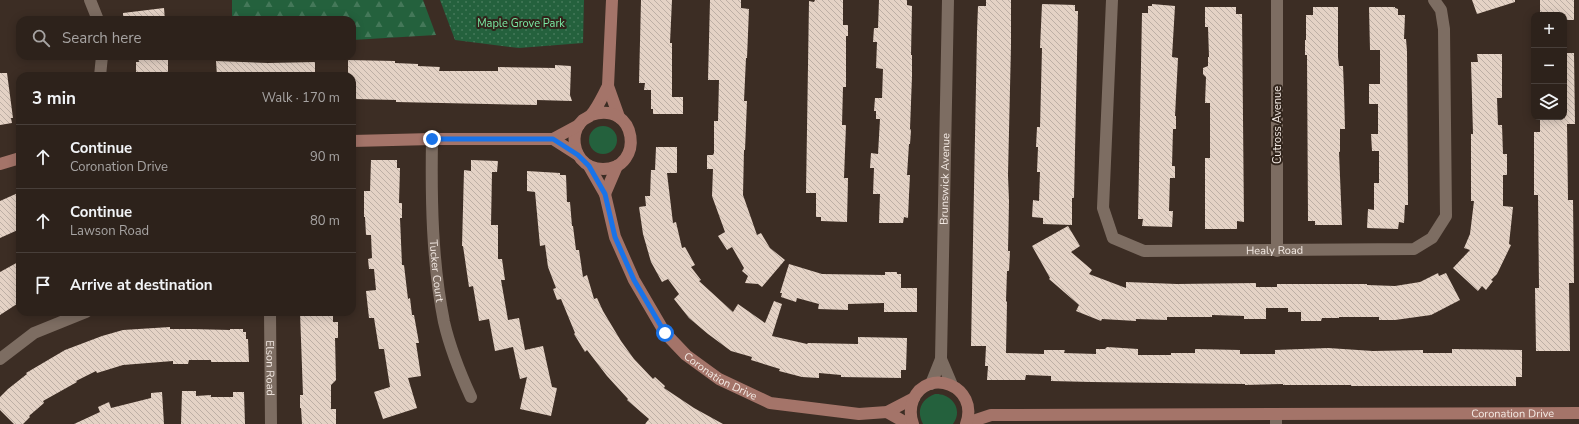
<!DOCTYPE html>
<meta charset="utf-8">
<style>
:root{--surface:#2d221b;--page:#392f28;--text:#f1f3f6;--muted:#a7a4a3;--line:#483f3a}
body{margin:0;font-family:"Nunito Sans",sans-serif;background:var(--page);color:var(--text)}
.controls{position:absolute;right:12px;top:12px;display:grid;overflow:hidden;border-radius:8px;box-shadow:0 2px 10px #0003}
.controls button{width:36px;height:36px;display:grid;place-items:center;padding:0;border:0;border-bottom:1px solid var(--line);background:var(--surface);color:var(--text);font:20px sans-serif}
.stop{position:absolute;width:12px;height:12px;margin:-9px;border:3px solid #1a73e8;border-radius:50%;background:#fff}
.stop.end{background:#1a73e8;border-color:#fff;box-shadow:0 1px 4px #0008}
.list{margin:0;padding:0;list-style:none}
h2{display:flex;justify-content:space-between;align-items:center;height:52px;margin:0;padding:0 16px;font-size:17px}
h2 small{font-size:13px;font-weight:400;color:var(--muted)}
.list li{display:grid;grid-template-columns:26px 1fr auto;gap:12px;align-items:center;box-sizing:border-box;height:64px;padding:0 16px;border-top:1px solid var(--line)}
.list b{display:block;font-size:15px;white-space:nowrap}
.list p{margin:0;font-size:13px;white-space:nowrap;color:var(--muted)}
.list em{font-size:13px;font-style:normal;color:var(--muted)}
.icon{flex:none;width:22px;height:22px;fill:none;stroke:currentColor;stroke-width:2;stroke-linecap:round;stroke-linejoin:round}
.map{position:relative;flex:none;width:1579px;height:424px;overflow:hidden}
.search{position:absolute;background:var(--surface);box-shadow:0 2px 10px #0003;left:16px;top:16px;width:340px;height:44px;display:flex;align-items:center;gap:10px;box-sizing:border-box;padding:0 14px;border-radius:12px;color:var(--muted);font-size:15px}
.panel{position:absolute;background:var(--surface);box-shadow:0 2px 10px #0003;left:16px;top:72px;width:340px;height:244px;border-radius:12px}
.map>svg:first-child{display:block}
.grass{fill:#24613d}
.forest{fill:url(#forest-firs)}
.park{fill:url(#park-dots)}
.building{fill:url(#building-back-hatch)}
.lines{fill:none;stroke-linecap:round;stroke-linejoin:round}
.street{stroke:#7d6d62;stroke-width:12}
.secondary{stroke:#a47469;stroke-width:12}
.route{stroke:#1a73e8;stroke-width:5}
.labels{text-anchor:middle;stroke-width:4;stroke-linejoin:round;paint-order:stroke}
.park-label{font-size:11px;fill:#7beca5;stroke:#31241b}
.street-label{font-size:11px;fill:#f3e9e3;stroke:#31241b}
</style>
<div class="map">
<svg width="1579" height="424" viewBox="0 0 1579 424">
<defs>
<pattern id="forest-firs" width="22" height="20" patternUnits="userSpaceOnUse"><rect width="22" height="20" fill="#24613d"/><path d="M5 1l3.5 6h-7zM16 11l3.5 6h-7z" fill="#447859"/></pattern>
<pattern id="park-dots" width="8" height="8" patternUnits="userSpaceOnUse"><rect width="8" height="8" fill="#24613d"/><path d="M2 2h.1M6 6h.1" fill="none" stroke="#447859" stroke-width="1.8" stroke-linecap="round"/></pattern>
<pattern id="building-back-hatch" width="6" height="6" patternUnits="userSpaceOnUse"><rect width="6" height="6" fill="#e4d2c5"/><path d="M-1 5l2 2M0 0l6 6M5-1l2 2" fill="none" stroke="#bdafa5"/></pattern>
</defs>
<rect width="100%" height="100%" fill="#3c2d24"/>
<!-- grass -->
<path class="grass" d="M589 140a14 14 0 1 1 28 0a14 14 0 1 1-28 0Z
M935 394C951 393 964 409 953 424H923C916 411 921 399 935 394Z"/>
<!-- forest -->
<path class="forest" d="M232 0H423L436 35 352 40V20H232Z"/>
<!-- park -->
<path class="park" d="M440 0H584L583 43 519 48 455 40Z"/>
<!-- building -->
<path class="building" d="M641 0H672L670 43H672V97H683V114H653V109H651V90H644L645 83H639Z
M710 0H741V8L749 9 747 58H746L744 101H747L745 150H744L743 195 757 235 761 233 770 248 785 260 762 287 758 284 745 283 748 276 742 271 744 268 732 247 727 250 718 236 725 232 712 196 713 169H707V155H713L714 153V121H718L719 80H708Z
M815 0H843V25H848V36H846V87H843L842 125H846L844 178H848L847 222 821 221V217H816V193H806L809 1 814 2Z
M879 0H907V5L912 6 911 55H912V76L910 129 911 130 910 144H909L907 175H910L909 195 908 218 904 217 903 223H879L880 194H873L874 168H870L871 153 878 154 880 119H876V111H874L875 98H882L883 69 876 68 877 42H873L874 28H878Z
M986 0H1011V45L1008 175 1009 201 1008 251H1010L1009 271H1007L1006 301 1007 302 1006 353 1044 354V350H1065L1064 353 1096 354V349H1105L1107 347 1138 349V355H1171V353H1195V349L1240 350V354H1275V350L1328 348 1373 351 1423 350V353H1452V349L1522 350V377H1516V386H1351V385H1283V384L1245 385V384L1091 382 1051 381V376L1026 375 1025 380H987L988 366H985L986 346H971L977 32 978 6H986Z
M1472 0H1515V2L1477 14Z
M1540 0H1574V20H1564V15H1540Z
M1042 4 1075 5V11H1078L1074 198H1072V225L1043 224V218L1032 217 1033 200 1039 201 1040 172H1037L1038 147H1036L1037 127H1040L1042 48H1040Z
M1152 4 1175 6 1172 57 1178 58 1175 116H1176V129H1173L1172 166H1175V178H1170L1169 211H1173L1172 227 1142 226 1143 219H1138L1142 13H1148V6H1152Z
M1205 7H1236V14H1242L1244 222 1237 221V229H1205V158H1210V103H1205L1206 77 1203 74V68L1208 66V57H1209L1208 27H1205Z
M1313 7H1338V57L1339 66H1343L1344 91 1345 129H1340V152H1339L1342 225H1315V221H1308L1307 55H1305V40H1306V15H1313Z
M1369 7H1395V8L1398 9V15H1405L1404 39H1406L1407 51 1408 205H1405L1404 223 1399 222 1398 229 1367 228 1368 209 1374 210V183H1379V151H1372L1371 134H1378V104H1369V84H1380V50H1370Z
M164 8 165 20H123V13Z
M1564 53H1574L1575 124H1567L1568 200H1573L1574 283H1569L1570 351H1536L1535 288H1539L1538 195H1534V132H1540V117H1564Z
M1477 54H1502V98H1497L1498 125H1502L1503 154H1507V175H1503V206L1513 207 1509 244 1511 245 1497 274 1491 280 1493 281 1486 290 1482 286 1478 291 1453 268 1470 250 1464 248 1470 234 1474 201H1471V134H1473L1471 62H1478Z
M138 57H168V76H136V62H139Z
M348 60 395 61V63L418 64V66L440 67 439 71H498V67L555 68V65L571 66 570 95 572 101 537 100V105L396 102V100L354 99 355 94H352V76H348Z
M216 61 268 63 315 62V76H217Z
M0 73H7L13 118H11L12 123 0 125Z
M656 147H677V173H667L673 223 676 222 682 248 685 247 695 265 691 267 701 280 699 281 733 312 738 304 765 323 774 301 782 304 772 336 807 344 808 343 858 344V337L907 338 906 370H901V378L841 377V375L819 373V378L802 377 779 371 780 369 751 360 752 357 731 351 708 334 689 318 674 299 679 294 668 279 662 282 651 262 643 234 639 207 646 206 645 196H650L651 170H655Z
M371 160H397V168H400L399 203H402V218H400L402 265H404L408 299 410 298 412 315H414L419 343H416L421 376 408 378 417 408 383 419 374 392 390 387 384 349H379L374 318H369L366 291 376 290 374 269H369L368 259 372 258 371 235H366L365 217H364V191H370Z
M471 160 498 161 497 172H492L491 225H498V259H502L505 280H501L508 320 519 318 525 350 543 346 552 387 557 388 551 416 520 409 527 377 520 379 513 347 495 351 489 319 479 321 473 286 469 287 463 246H462L464 170 471 171Z
M527 171 560 173V175H566L567 202H570L572 226H573L576 250H579L583 277 587 275 594 299 597 298 603 311 621 341 634 359 653 379 655 377 665 386 664 388 694 408 723 424H645L649 419 627 400 628 399 607 376 587 350 585 352 574 334 575 333 561 299 557 300 553 289 556 288 548 267 545 245 540 246 535 192 527 191Z
M20 192V229L0 238V201Z
M1068 226 1080 246 1071 252 1092 270 1089 274 1126 288V282L1177 284 1256 283V287H1277V284H1367V285L1395 286 1420 282 1438 273 1439 276 1446 273 1460 300 1431 315 1395 320H1379V317H1339V318H1322L1321 321H1301V312H1288V308H1266V319H1244V316L1212 315V317H1167V320L1136 319V321L1102 319 1101 321 1076 311 1079 305 1049 279 1050 278 1032 246Z
M20 261V302L0 315V272Z
M789 264 822 274 885 275V272H897V274H901V288H917V312H884V303L848 304V310L818 309 819 304 797 298 796 302 781 297 782 293H780Z
M300 312H333V322H338V338H335L336 380 331 385V409H336V424H302L301 408H300V395H303Z
M170 327V329H192L230 330V329H243V332H246V339H248L249 362H211V360H189L188 364H173V361L123 365 97 373 96 371 76 381 77 382 43 401 44 403 29 416 30 417 23 424H14L0 410V397L8 389 27 374 26 373 65 350 102 336 123 330Z
M182 391H196V396L211 395V397H233V392H244L245 424H181Z
M162 392 164 424H74L100 412 98 407 109 402 111 408 151 398V393Z"/>
<g class="lines">
<!-- street -->
<g class="street">
<path d="M90 0 98 20"/>
<path id="s1" d="M1112 0 1103 208 1113 238 1144 251 1414 249 1432 238 1446 216 1444 29 1441 10 1434 0"/>
<path d="M100 76 102 56"/>
<path id="s2" d="M432 139C431 200 432 262 444 322 450 348 460 373 471 397"/>
<path d="M1277 251V0"/>
<path id="s3" d="M270 312 271 424"/>
<path d="M0 359 34 333 86 312"/>
<path d="M941 359 952 385"/>
<path id="s4" d="M931 384 941 359 948 0"/>
<path d="M1276 415V424"/>
</g>
<!-- secondary -->
<g class="secondary">
<path d="M612 0 608 86 619 117"/>
<path d="M591 115C638 100 645 169 603 169 594 169 586 165 581 159 572 147 572 130 583 120 586 118 589 117 591 115 598 107 603 95 608 86"/>
<path d="M553 139 578 155"/>
<path d="M352 141 432 139H553L579 125"/>
<path d="M0 164 20 158"/>
<path id="s5" d="M589 166 605 194 615 237 634 280 665 333 686 355 719 379 770 403 859 414 887 412 914 398"/>
<path d="M605 194 617 166"/>
<path d="M887 412 908 424"/>
<path id="s6" d="M967 423 991 415 1579 413"/>
<path d="M913 424C910 416 910 408 913 400 927 366 980 386 966 424"/>
</g>
</g>
<g class="lines">
<!-- route -->
<path class="route" d="M432 139H553L578 155 589 166 605 194 615 237 634 280 665 333"/>
</g>
<g class="labels">
<!-- park labels -->
<g class="park-label">
<text x="521" y="27">Maple Grove Park</text>
</g>
<!-- street labels -->
<g class="street-label">
<text transform="translate(1277 125) rotate(-90)" y="4">Cutross Avenue</text>
<text dy="4" stroke="none"><textPath href="#s4" startOffset="207">Brunswick Avenue</textPath></text>
<text dy="4" stroke="none"><textPath href="#s1" startOffset="404">Healy Road</textPath></text>
<text dy="4" stroke="none"><textPath href="#s2" startOffset="132">Tucker Court</textPath></text>
<text dy="4" stroke="none"><textPath href="#s3" startOffset="56">Elson Road</textPath></text>
<text dy="4" stroke="none"><textPath href="#s5" startOffset="256">Coronation Drive</textPath></text>
<text dy="4" stroke="none"><textPath href="#s6" startOffset="547">Coronation Drive</textPath></text>
</g>
</g>
</svg>
<div class="controls">
<button>+</button>
<button>−</button>
<button><svg class="icon" aria-label="layers" viewBox="0 0 24 24"><path d="M12 4l9 5-9 5-9-5zM3 14l9 5 9-5"/></svg></button>
</div>
<div class="stop" style="left:665px;top:333px"></div>
<div class="stop end" style="left:432px;top:139px"></div>
<div class="search"><svg class="icon" aria-label="search" viewBox="0 0 24 24"><circle cx="10" cy="10" r="6"/><path d="M15 15l6 6"/></svg>Search here</div>
<section class="panel">
<h2>3 min<small>Walk · 170 m</small></h2>
<ul class="list">
<li><svg class="icon" aria-label="ahead" viewBox="0 0 24 24"><path d="M12 20V5M6 11l6-6 6 6"/></svg><div><b>Continue</b><p>Coronation Drive</p></div><em>90 m</em></li>
<li><svg class="icon" aria-label="ahead" viewBox="0 0 24 24"><path d="M12 20V5M6 11l6-6 6 6"/></svg><div><b>Continue</b><p>Lawson Road</p></div><em>80 m</em></li>
<li><svg class="icon" aria-label="arrive" viewBox="0 0 24 24"><path d="M6 21V4h12l-3 4 3 4H6"/></svg><div><b>Arrive at destination</b></div></li>
</ul>
</section>
</div>
